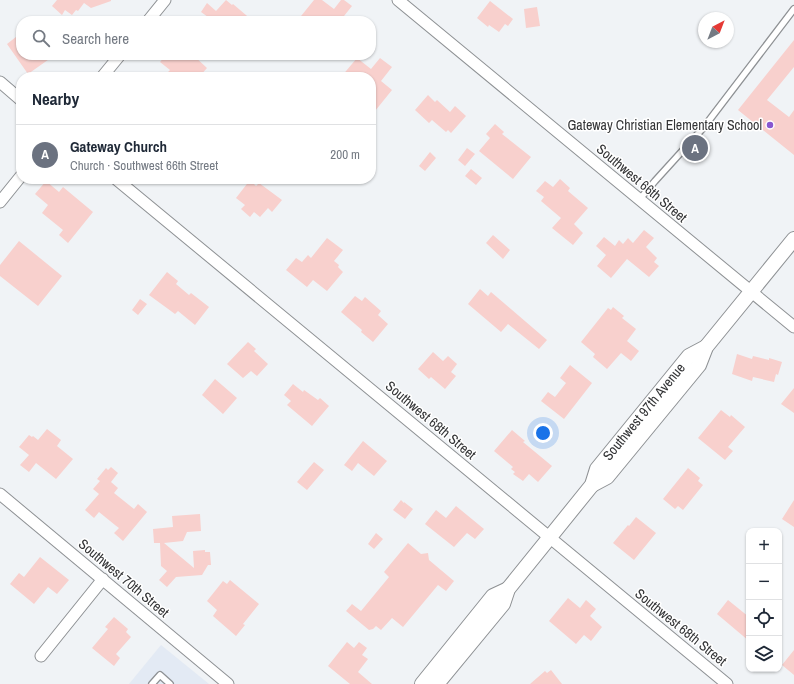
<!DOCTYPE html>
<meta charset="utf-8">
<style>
:root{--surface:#fff;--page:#f6f6f7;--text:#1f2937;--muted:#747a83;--line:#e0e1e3;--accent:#d93025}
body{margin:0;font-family:"Archivo Narrow",sans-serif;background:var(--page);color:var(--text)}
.controls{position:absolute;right:12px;bottom:12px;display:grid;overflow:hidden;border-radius:8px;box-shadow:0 1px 3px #0004}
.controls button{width:36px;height:36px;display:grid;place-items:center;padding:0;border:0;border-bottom:1px solid var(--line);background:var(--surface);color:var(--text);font:20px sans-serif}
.compass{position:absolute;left:698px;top:12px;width:36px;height:36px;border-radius:50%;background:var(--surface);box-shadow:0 1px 3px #0004;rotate:42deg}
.you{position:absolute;left:543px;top:433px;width:14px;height:14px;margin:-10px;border:3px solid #fff;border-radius:50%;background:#1a73e8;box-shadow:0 0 0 6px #1a73e833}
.badge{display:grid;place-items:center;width:26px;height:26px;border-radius:50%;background:var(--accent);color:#fff;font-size:13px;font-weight:700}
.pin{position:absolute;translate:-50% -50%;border:2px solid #fff;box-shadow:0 1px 4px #0006}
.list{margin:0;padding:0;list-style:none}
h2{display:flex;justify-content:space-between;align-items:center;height:52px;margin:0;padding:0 16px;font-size:17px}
h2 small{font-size:13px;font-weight:400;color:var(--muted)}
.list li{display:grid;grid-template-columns:26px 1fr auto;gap:12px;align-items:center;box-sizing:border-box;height:60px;padding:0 16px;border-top:1px solid var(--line)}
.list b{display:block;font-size:15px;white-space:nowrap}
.list p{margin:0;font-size:13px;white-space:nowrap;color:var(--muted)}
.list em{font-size:13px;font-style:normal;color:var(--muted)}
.icon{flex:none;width:22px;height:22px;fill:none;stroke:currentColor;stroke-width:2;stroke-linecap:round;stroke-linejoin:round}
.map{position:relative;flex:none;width:794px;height:684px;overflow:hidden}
.search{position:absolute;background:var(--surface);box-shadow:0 1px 3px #0004;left:16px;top:16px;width:360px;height:44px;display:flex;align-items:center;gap:10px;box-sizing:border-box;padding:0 14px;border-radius:16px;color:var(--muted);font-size:15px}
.panel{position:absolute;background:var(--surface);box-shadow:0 1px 3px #0004;left:16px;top:72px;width:360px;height:112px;border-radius:16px}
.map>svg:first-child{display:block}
.built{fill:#e3eaf4}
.building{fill:#f8d0cd}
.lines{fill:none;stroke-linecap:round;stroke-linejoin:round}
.service-casing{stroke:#8e9194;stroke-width:8}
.minor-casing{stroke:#8e9194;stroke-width:13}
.tertiary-casing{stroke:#8e9194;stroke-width:16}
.service{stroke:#fff;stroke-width:5.5}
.minor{stroke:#fff;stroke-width:11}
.tertiary{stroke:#fff;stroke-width:14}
.poi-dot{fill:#8757d0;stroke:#fff;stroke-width:1.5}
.labels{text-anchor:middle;stroke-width:3;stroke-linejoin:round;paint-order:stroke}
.poi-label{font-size:14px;fill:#333436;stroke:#fff;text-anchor:end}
.street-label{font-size:14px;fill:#333436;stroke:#fff}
</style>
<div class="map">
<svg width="794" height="684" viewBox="0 0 794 684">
<rect width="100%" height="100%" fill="#f0f3f6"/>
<!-- built -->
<path class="built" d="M161 645 209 684H129Z"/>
<!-- building -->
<path class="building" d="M57 0H111V1L91 8 84 3 78 11 76 10 72 15 65 10 62 15 52 6Z
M226 0 232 5 233 4 253 21H205L208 17 201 12 207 3 216 11Z
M314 0H322L334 9 341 0H344L352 6 340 21H297Z
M490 1 513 19 508 26 505 24 499 32 489 25 488 27 477 18Z
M537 7 540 26 526 28 524 9Z
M21 33V55H55L28 74 7 44Z
M794 40V67L767 100 789 117 794 110V155L738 110Z
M166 55H193L207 68 199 77H172L167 73 170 70 160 62Z
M357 58 371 69 380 58 392 67 381 81 392 90 371 116V77H341Z
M428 95 435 102 437 100 450 112 455 106 466 116 451 133 448 130 446 132 432 120 429 123 415 110Z
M495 124 504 132 502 134 531 157 513 179 479 151 490 138 486 134Z
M467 148 475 154 465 166 458 160Z
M430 152 436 158 425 171 419 166Z
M471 169 482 178 476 185 465 176Z
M560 179 570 188 568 191 588 208 574 224 583 233 573 245 552 228 561 218 541 201 544 197 536 191 545 181 553 187Z
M250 180 256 186 259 183 282 200 272 212 268 208 260 217 254 212 250 217 241 209 245 205 236 198Z
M46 181 59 192 63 187 93 212 68 243 59 235 63 230 42 213 48 205 35 194Z
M644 230 654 238 646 247 657 258 654 262 659 266 649 277 627 259 611 278 597 266 606 255 596 246 604 237 615 246 619 240 623 244 628 238 633 243Z
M493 235 510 250 503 259 486 243Z
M327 238 343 250 334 261 339 265 338 267 343 272 327 291 313 280 307 287 286 270 296 258 302 262 308 255 311 258Z
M19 241 62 276 38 306 0 276V265Z
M167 272 178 281 176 284 189 295 191 293 209 307 195 325 178 311 175 314 149 295Z
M480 289 488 296 491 292 547 340 539 349 508 324 501 332 468 304Z
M355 296 362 301 365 297 381 311 378 315 388 324 373 342 361 332 362 330 341 312Z
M140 299 147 304 138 315 132 310Z
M613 307 624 316 622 318 636 329 627 341 639 351 631 361 621 353 607 369 593 357 595 354 581 342 608 308 611 310Z
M248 342 256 349 254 351 268 364 257 376 251 371 243 378 227 364Z
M433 352 443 361 448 356 457 364 451 372 456 376 445 389 431 377 429 379 418 369Z
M737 354 752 359 753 356 769 360V358L782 362 778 375 776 374 774 382 753 377 752 381 732 374Z
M570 365 592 383 564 419 541 401 548 392 555 397 566 383 560 378Z
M215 379 237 398 223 414 202 395Z
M293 384 303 392 304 390 318 400 320 398 329 406 312 426 287 405 291 401 284 395Z
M794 388V413L781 404Z
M721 410 730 417 731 415 745 427 728 447 733 451 725 460 698 438Z
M47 429 61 440 57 446 73 459 56 479 36 463 29 472 20 465 29 455 19 447 29 435 32 437 33 436 38 440Z
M512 430 525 441 523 442 552 466 538 482 529 474 523 481 513 474 515 472 511 469 513 467 494 451Z
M363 441 387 461 374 476 358 463 352 471 344 465Z
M314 462 324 470 307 490 297 482Z
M111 467 118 473 111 482 118 488 114 493 134 509 138 504 147 512 123 541 114 533 119 528 115 525 99 512 94 518 85 510 99 494 93 489 100 481 97 479 106 468 108 470Z
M688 468 700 478 698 481 703 485 683 510 678 506 675 509 663 499Z
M401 500 404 503V502L413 509 405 519 393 510Z
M794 500V527L782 519Z
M456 506 484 529 475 539 467 533 454 547 425 524 436 510 446 518Z
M200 514 201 531 187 532 183 541 164 543 194 568 193 551 205 550V552H210L211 565H208L202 575 176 577 167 587 159 580 167 571 161 566 160 543H154L153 529 173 527 172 516Z
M636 517 656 533 634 560 613 543 628 525 629 526Z
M376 533 383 539 374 549 368 544Z
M408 543 421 554 428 553 429 560 454 581 446 591 438 585 403 627 392 618 381 630 376 626 373 629 369 630 346 611 352 604 361 611 389 577 384 572Z
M40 557 69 580 57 594 48 587 34 604 10 584 19 573 24 577Z
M230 580 259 604 243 624 245 625 236 636 213 616 217 610 207 601 223 581 227 584Z
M568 598 580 608 586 600 596 609 590 616 602 627 591 641 584 635 576 644 549 621Z
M728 600 749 617V641L717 614Z
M114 617 128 629 126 632 131 637 116 654 120 658 114 666 92 648 108 629 105 627Z
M347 642 354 648 359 642 367 648 362 655 368 659 358 672 372 684H350L328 666Z
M794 650V675L782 665Z
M551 670 562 684H530L545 671 547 673Z"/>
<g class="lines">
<!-- service casing -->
<g class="service-casing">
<path id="service" d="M639 200 655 181 704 127 794 9
M152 684 160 675 170 684"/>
</g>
<!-- minor casing -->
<g class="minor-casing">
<path id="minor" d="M398 0 794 327
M148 21 165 0
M102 77 120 55
M0 82 21 100
M116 179 727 684
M0 202 21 176
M0 494 228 684
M41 656 103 579"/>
</g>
<!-- tertiary casing -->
<g class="tertiary-casing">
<g id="tertiary">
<path d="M592 485 607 477 699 365 706 347 794 239"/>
<path d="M422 684 493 596 508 589"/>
<path id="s1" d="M437 684 503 604 508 589 592 485 597 469 689 356 706 347"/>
</g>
</g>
<!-- service -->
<use href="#service" class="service"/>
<!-- minor -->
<use href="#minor" class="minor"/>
<!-- tertiary -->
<use href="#tertiary" class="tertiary"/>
</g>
<!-- markers -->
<circle class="poi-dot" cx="770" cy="125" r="4"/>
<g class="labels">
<!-- poi labels -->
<g class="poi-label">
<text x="762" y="130">Gateway Christian Elementary School</text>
</g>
<!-- street labels -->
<g class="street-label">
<text transform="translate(642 183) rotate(40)" y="5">Southwest 66th Street</text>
<text dy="5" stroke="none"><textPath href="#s1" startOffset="344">Southwest 97th Avenue</textPath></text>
<text transform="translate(431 420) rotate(40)" y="5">Southwest 68th Street</text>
<text transform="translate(124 578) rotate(40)" y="5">Southwest 70th Street</text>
<text transform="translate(681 627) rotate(39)" y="5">Southwest 68th Street</text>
</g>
</g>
</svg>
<div class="controls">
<button>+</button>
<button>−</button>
<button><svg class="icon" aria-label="locate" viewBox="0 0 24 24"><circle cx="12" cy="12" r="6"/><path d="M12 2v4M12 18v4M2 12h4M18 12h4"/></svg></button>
<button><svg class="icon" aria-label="layers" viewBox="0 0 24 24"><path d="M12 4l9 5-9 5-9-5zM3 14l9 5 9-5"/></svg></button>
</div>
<svg class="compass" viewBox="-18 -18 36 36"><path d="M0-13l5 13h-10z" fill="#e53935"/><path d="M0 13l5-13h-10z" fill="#747a83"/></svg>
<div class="you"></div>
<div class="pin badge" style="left:695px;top:148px;background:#6b7280">A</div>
<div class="search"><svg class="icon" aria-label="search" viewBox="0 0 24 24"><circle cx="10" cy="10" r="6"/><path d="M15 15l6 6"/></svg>Search here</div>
<section class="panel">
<h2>Nearby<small></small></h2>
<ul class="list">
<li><span class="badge" style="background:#6b7280">A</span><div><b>Gateway Church</b><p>Church · Southwest 66th Street</p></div><em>200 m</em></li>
</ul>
</section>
</div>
